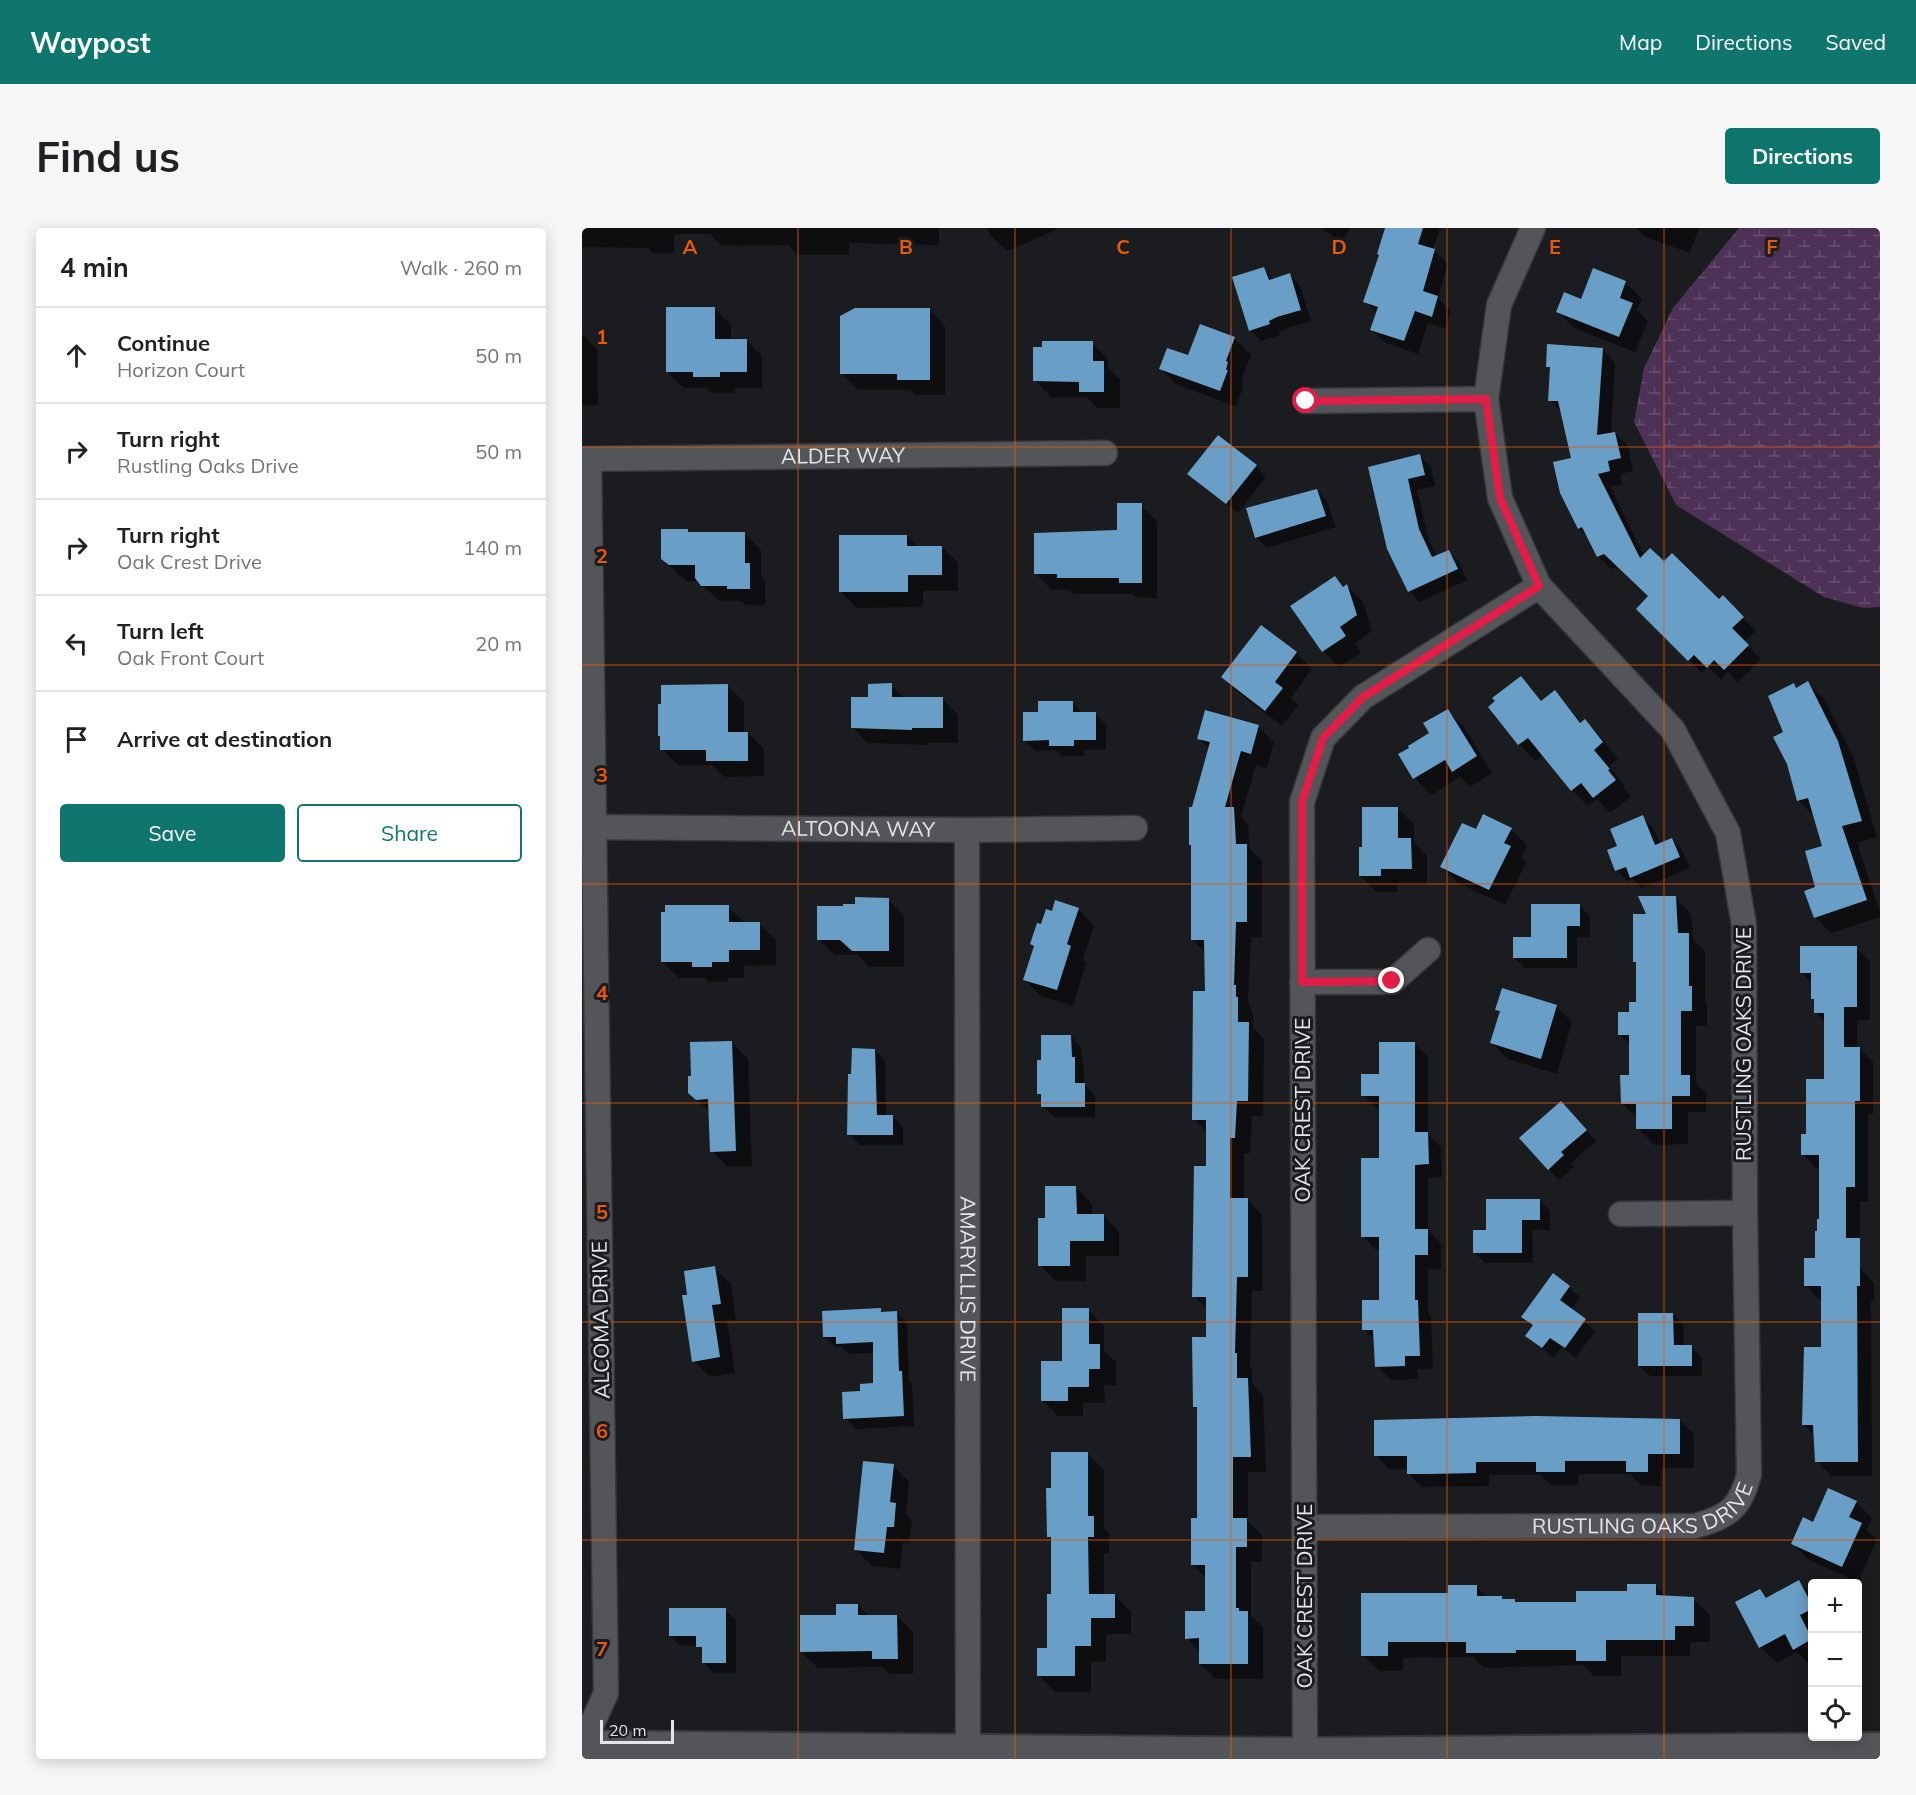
<!DOCTYPE html>
<meta charset="utf-8">
<style>
:root{--surface:#fff;--page:#f6f6f6;--text:#202124;--muted:#757577;--line:#e0e0e0;--accent:#0f766e}
body{margin:0;font-family:Mulish,sans-serif;background:var(--page);color:var(--text)}
.controls{position:absolute;right:18px;bottom:18px;display:grid;overflow:hidden;border-radius:6px;box-shadow:0 3px 15px #0003}
.controls button{width:54px;height:54px;display:grid;place-items:center;padding:0;border:0;border-bottom:2px solid var(--line);background:var(--surface);color:var(--text);font:30px sans-serif}
.scale{position:absolute;left:18px;bottom:15px;width:74px;box-sizing:border-box;padding-left:6px;border:3px solid #e4e5e8;border-top:0;font-size:16px;line-height:21px;white-space:nowrap;color:#e4e5e8;-webkit-text-stroke:4px #1b1c1f;paint-order:stroke}
.stop{position:absolute;width:18px;height:18px;margin:-14px;border:4px solid #e11d48;border-radius:50%;background:#fff}
.stop.end{background:#e11d48;border-color:#fff;box-shadow:0 2px 6px #0008}
.list{margin:0;padding:0;list-style:none}
h2{display:flex;justify-content:space-between;align-items:center;height:78px;margin:0;padding:0 24px;font-size:26px}
h2 small{font-size:20px;font-weight:400;color:var(--muted)}
.list li{display:grid;grid-template-columns:39px 1fr auto;gap:18px;align-items:center;box-sizing:border-box;height:96px;padding:0 24px;border-top:2px solid var(--line)}
.list b{display:block;font-size:22px;white-space:nowrap}
.list p{margin:0;font-size:20px;white-space:nowrap;color:var(--muted)}
.list em{font-size:20px;font-style:normal;color:var(--muted)}
.actions{display:flex;gap:12px;padding:18px 24px}
.actions a{flex:1;padding:14px 0;border:2px solid var(--accent);border-radius:6px;text-align:center;font-size:21px;color:var(--accent)}
.actions .main{background:var(--accent);color:#fff}
.icon{flex:none;width:33px;height:33px;fill:none;stroke:currentColor;stroke-width:2;stroke-linecap:round;stroke-linejoin:round}
.map{position:relative;flex:none;width:1298px;height:1531px;overflow:hidden;border-radius:6px}
header{display:flex;align-items:center;gap:36px;box-sizing:border-box;height:84px;padding:0 30px;background:var(--accent);color:#fff}
header strong{font-size:28px}
nav{display:flex;gap:33px;margin-inline-start:auto;font-size:21px}
.intro{display:flex;align-items:center;justify-content:space-between;box-sizing:border-box;height:144px;padding:0 36px}
h1{margin:0;font-size:42px}
.button{padding:15px 27px;border-radius:6px;background:var(--accent);color:#fff;font-size:21px;font-weight:700}
main{display:flex;gap:36px;padding:0 36px}
aside{flex:1;background:var(--surface);border-radius:6px;box-shadow:0 3px 15px #0003}
.map>svg:first-child{display:block}
.wetland{fill:url(#wetland-marsh)}
.shadow{fill:#0007}
.building{fill:#699ec6}
.lines{fill:none;stroke-linecap:round;stroke-linejoin:round}
.minor-casing{stroke:#37383a;stroke-width:27}
.tertiary-casing{stroke:#37383a;stroke-width:32}
.minor{stroke:#535558;stroke-width:24}
.tertiary{stroke:#535558;stroke-width:28}
.route{stroke:#e11d48;stroke-width:8}
.grid{fill:none;stroke:#e8590c;stroke-width:1.5;stroke-opacity:0.55}
.labels{text-anchor:middle;stroke-width:6;stroke-linejoin:round;paint-order:stroke}
.street-label{font-size:21px;fill:#e4e5e8;stroke:#1b1c1f}
.grid-label{font-size:20px;text-anchor:middle;font-weight:bold;fill:#e8590c;stroke:#1b1c1f;stroke-width:6;stroke-linejoin:round;paint-order:stroke}
</style>
<header>
<strong>Waypost</strong>
<nav><a>Map</a><a>Directions</a><a>Saved</a></nav>
</header>
<div class="intro"><h1>Find us</h1><a class="button">Directions</a></div>
<main>
<aside>
<h2>4 min<small>Walk · 260 m</small></h2>
<ul class="list">
<li><svg class="icon" aria-label="ahead" viewBox="0 0 24 24"><path d="M12 20V5M6 11l6-6 6 6"/></svg><div><b>Continue</b><p>Horizon Court</p></div><em>50 m</em></li>
<li><svg class="icon" aria-label="right" viewBox="0 0 24 24"><path d="M7 20v-9h11M14 6l5 5-5 5"/></svg><div><b>Turn right</b><p>Rustling Oaks Drive</p></div><em>50 m</em></li>
<li><svg class="icon" aria-label="right" viewBox="0 0 24 24"><path d="M7 20v-9h11M14 6l5 5-5 5"/></svg><div><b>Turn right</b><p>Oak Crest Drive</p></div><em>140 m</em></li>
<li><svg class="icon" aria-label="left" viewBox="0 0 24 24"><path d="M17 20v-9H6M10 6l-5 5 5 5"/></svg><div><b>Turn left</b><p>Oak Front Court</p></div><em>20 m</em></li>
<li><svg class="icon" aria-label="arrive" viewBox="0 0 24 24"><path d="M6 21V4h12l-3 4 3 4H6"/></svg><div><b>Arrive at destination</b></div></li>
</ul>
<div class="actions"><a class="main">Save</a><a>Share</a></div>
</aside>
<div class="map">
<svg width="1298" height="1531" viewBox="0 0 1298 1531">
<defs>
<pattern id="wetland-marsh" width="20" height="14" patternUnits="userSpaceOnUse" patternTransform="scale(1.5)"><rect width="20" height="14" fill="#4e3157"/><path d="M1 5h8M5 5V1M11 12h8M15 12V8" fill="none" stroke="#674f6f"/></pattern>
</defs>
<rect width="100%" height="100%" fill="#1b1c1f"/>
<!-- wetland -->
<path class="wetland" d="M1157 0H1298V379L1281 380 1242 369 1094 277 1052 194 1062 140 1091 80Z"/>
<!-- shadow -->
<path class="shadow" d="M0 0H357V17L267 15V27H216L206 17 140 18 128 6H92V25H71L66 20 0 19Z
M405 0H473L474 2 425 23 408 7Z
M739 0H768L760 14Z
M805 0H858L851 22 866 36 856 70 869 83 863 101 846 95 836 126 804 115 790 102 795 86 783 73 799 27Z
M1054 0H1117L1108 25 1063 9Z
M682 41 693 52 708 47 718 58 729 93 706 100 697 104 698 107 679 113 668 102Z
M1012 42 1044 55 1060 71 1055 82 1066 93 1053 124 992 100 976 83 1000 73Z
M133 81 149 97V112H164L180 128V160H153V165H129L124 160H102L85 144Z
M347 81 363 98V167H333L328 162H276L260 146Z
M618 98 653 111 669 127 660 150 662 152 659 158 661 160 654 178 595 157 578 140 606 129Z
M0 106 15 121 16 177H0Z
M510 115 526 131V140L538 151V180H515L505 169H469L453 152Z
M1020 121 1033 135 1029 206 1033 205 1046 218 1051 243 1038 246 1040 256 1028 259 1062 328 1082 335 1137 373 1141 370 1174 403 1162 414 1179 431 1156 454 1146 444 1139 451 1126 439 1120 445 1056 381 1068 369 1036 338 1029 341 1016 328 1007 311 997 300 979 264 990 232 980 184 968 172 970 143 965 138Z
M838 228 849 239 853 258 835 262 847 313 855 329 866 324 877 334 885 352 838 374 827 363 788 240Z
M674 238 684 249 656 285 607 245Z
M735 262 745 273 754 299 685 320 674 310Z
M559 277 575 293V370H555L550 366H492L488 362H470L454 346 537 304Z
M105 302 108 305H162L179 322V348L183 353V377H163L160 373H137L117 353H105L97 347 80 330Z
M325 308 336 319H360L376 335V363H341V379L275 380 259 364Z
M753 350 763 359 765 358 781 374 790 403 773 415 779 425 757 439 741 423Z
M714 425 730 441 709 470 716 477 700 498 657 465 641 449Z
M939 450 961 474 973 464 1000 495 1003 493 1019 509 1036 531 1027 538 1043 558 1041 559 1049 569 1028 585 1015 571 1006 578 990 562 961 527 953 533 937 516 908 479Z
M1226 455 1242 471 1272 531 1295 609 1275 615 1298 683V689L1249 705 1233 689 1235 660 1241 618 1233 589 1217 573 1203 504 1212 457 1215 461Z
M309 457 323 471 360 470 376 487V515H346V517L286 515 270 499 288 471Z
M146 458 162 474V505H166L182 521V548L142 549 130 537H96L80 521 79 510 77 507Z
M491 475 502 486H513L524 496V522H502V528H479L474 522 453 523 442 512 458 486Z
M866 483 882 499 910 545 888 559 878 549 849 567 833 550 818 527 849 506Z
M676 499 692 514 685 540 674 537 659 589 666 596 668 621 680 633V709H669L666 772 671 786V800L682 811 681 888H670L668 925H662V971H665L680 987 681 1063H670L668 1140 670 1142V1155L681 1167 684 1244H666V1293L680 1307V1334H669V1388L681 1399V1451H634L618 1436V1424L605 1410 624 1384V1350L611 1337 617 1292V1183L612 1179 625 1111V1081L612 1068 625 939V904L612 891 625 764 624 725 610 711 611 581 628 521 617 510Z
M815 580 832 596V614L845 628V657H815V664H795L778 648 782 620Z
M1060 589 1071 599 1078 616 1090 611 1100 622 1108 640 1060 660 1051 651 1045 653 1035 642 1037 619Z
M929 601 945 617 939 630 944 635 923 677 876 655 860 639 895 603Z
M1093 669 1109 686 1111 711 1123 723V774L1125 776V798H1114V855L1124 865V884H1106V916L1072 917 1056 900V891L1040 876 1048 849V817L1037 806 1056 776V737L1053 734 1066 687Z
M306 671 322 688V739H287L276 727H253L236 711 262 680Z
M998 678 1008 688V709H995V740H943L933 730 951 710Z
M146 679 163 695H177L194 712V737L162 738V750H146V754H127L123 750H97L81 734Z
M496 681 512 698 501 732 504 735 491 778 459 768 443 752 453 720 449 716 460 698 471 684Z
M1274 719 1288 733V792H1275V820H1277L1291 834V886H1286V973H1278V1020L1253 1022 1239 940H1234L1221 926 1244 853V795L1233 784 1230 756 1219 744Z
M974 778 990 794 975 846 926 831 910 815 919 785 915 781Z
M489 808 499 819 503 857 513 868V889H472L461 878V870L457 866Z
M150 815 166 831 170 938 146 939 130 923 128 885 108 864Z
M832 815 846 829V906L859 919 860 949 846 950V1002L859 1016V1041H846V1085L849 1088 851 1141H836V1151L809 1152 795 1138 793 1112 782 1101 799 1074V1022H794L781 1008 799 931V881H795L781 867Z
M293 822 303 833 304 889H311L321 899V917H278L267 906Z
M990 886 1014 913 989 935 992 939 977 952 939 911Z
M494 959 510 976V987H521L537 1004V1028H504V1053H474L458 1037 465 991Z
M958 972 968 983V1002H950L951 1035H903L892 1024Z
M132 1040 149 1056 154 1092 145 1093 153 1145 128 1149 112 1133 107 1068Z
M1278 1040 1292 1055V1072H1289L1290 1248H1249L1235 1233 1233 1208 1221 1196 1241 1121V1072H1238L1224 1058Z
M987 1059 998 1069 989 1082 1013 1103 994 1130 980 1119 972 1130 945 1108 952 1099 941 1088Z
M298 1082 302 1085H314L325 1095 327 1152 330 1155 332 1198 274 1201 263 1190 279 1164 293 1157V1125L267 1126 260 1119H253L242 1109Z
M506 1082 522 1098V1123L534 1134V1157H522L523 1175H501V1188H476L460 1172Z
M1091 1086 1101 1097 1102 1119H1109L1120 1129V1148H1068L1057 1138Z
M1098 1192 1112 1206V1240H1079V1258H1060L1048 1246H996V1257H969L959 1247H907V1258L840 1259 826 1245V1241H807L794 1227Z
M505 1225 522 1242V1300L527 1306V1325H522V1368H533L549 1384V1406H524V1434H509V1464H473L457 1448 466 1422 471 1368V1313L466 1309 471 1261Z
M311 1237 327 1254 324 1286 330 1292 327 1315 321 1314 318 1341 290 1338 274 1322Z
M1274 1274 1290 1290 1285 1302 1295 1312 1276 1354 1227 1332 1210 1315 1232 1296Z
M1217 1354 1230 1368V1436L1229 1437 1215 1424 1195 1435 1178 1419V1362L1186 1371Z
M1073 1358 1085 1369 1111 1371 1128 1387V1414H1108V1428H1039V1448H1012L1001 1437 902 1440 891 1429 821 1430V1443H797L781 1427 867 1367 895 1359 906 1370 933 1372 936 1376H996Z
M276 1377 287 1388H315L331 1404V1446H308L300 1439 236 1440 219 1424 255 1389Z
M143 1382 154 1392V1445H132L122 1435V1424L116 1418H99L88 1408Z"/>
<!-- building -->
<path class="building" d="M803 0H841L836 16 853 21 841 63 856 68 850 89 833 83 822 113 788 102 796 79 781 74 797 27 795 26Z
M682 39 687 52 708 45 719 82 695 89 687 93 688 96 667 103 650 49Z
M1011 40 1044 53 1038 70 1051 75 1037 109 974 84 982 64 999 71Z
M84 79H133V111H165V144H138V149H111V144H84Z
M273 80H348V152H315V146H258V88Z
M618 96 653 109 644 133 646 134 644 142H646L638 163 577 141 585 120 606 127Z
M460 113H511V133H522V164H497V154L451 153V119H460Z
M965 116 1021 120 1015 207 1033 204 1039 230 1026 233 1028 243 1016 246 1058 330 1068 320 1082 333 1090 325 1137 371 1141 367 1162 389 1150 400 1167 417 1142 442 1132 432 1125 440 1112 427 1106 433 1054 381 1066 368 1022 326 1015 329 1000 299 996 301 978 265 971 234 989 230 976 173H966L968 139H964Z
M636 207 675 237 644 276 605 246Z
M838 226 843 247 826 251 837 301 850 329 867 322 876 341 826 364 805 321 786 239Z
M735 261 744 288 673 310 664 280Z
M535 275H560V355H537V350H475V346H452V305L535 302Z
M79 301H106V304H163V335H168V361H145V358H119L113 350V337H87L79 331Z
M257 307H325V318H360V347H326V364H257Z
M753 348 761 359 765 356 775 387 758 399 764 408 740 424 708 378Z
M679 397 715 424 693 454 701 460 683 483 639 449Z
M939 448 959 473 973 462 998 495 1003 491 1021 514 1012 522 1028 541 1026 542 1034 552 1011 570 999 555 989 563 946 510 936 517 906 479 913 473 910 470Z
M1226 453 1256 513 1280 593 1260 598 1285 672 1232 690 1222 663 1233 659 1223 623 1240 618 1226 570 1215 573 1205 536 1191 509 1201 504 1186 468 1212 455 1214 460Z
M310 455V469H361V500H330V502L269 500V469H286V456Z
M146 456V504H166V533H124V522H78V508H76V476H79V457Z
M456 473H491V484H514V512H492V518H467V512L441 513V484H456Z
M866 481 895 528 870 544 863 532 831 551 816 526 827 520 826 518 847 505 841 495Z
M623 482 677 497 669 526 659 523 643 579H652L654 616H665V694H654L652 757H654V769H656V794H667L666 873H655L653 910H648V970H666V1049H655L653 1125H655V1150H666L669 1229H651V1290H665V1319H654V1380H657V1383H666V1436H617V1410L603 1411V1383H623V1337H609V1290H615V1179H611L610 1109H624V1069H610L612 938H624V892H610L611 763H623L622 712H609V617H607V579H610L628 514 615 511Z
M780 579H816V610H829L830 641H799V648H777V619H780Z
M901 586 930 600 922 615 929 618 907 662 858 639 880 595 894 601Z
M1061 587 1073 617 1090 610 1098 629 1048 650 1044 639 1033 643 1025 622 1035 618 1028 601Z
M1056 668H1094L1096 705H1107V758H1110V783H1099V847H1108V868H1090V901H1054V876H1039L1038 847H1047V807H1036V784H1047V774H1054V734H1051V686H1064Z
M273 669 307 670V723H270L258 712H235V678H261V676H273Z
M473 672 497 680 485 716 489 718 475 762 441 752 452 718 448 716 455 695 459 696 464 681 470 683Z
M949 676H998V698H985V730H931V709H949Z
M83 677H147V694H178V722H147V734H130V739H110V734H79V684H83Z
M1218 718H1275V779H1262V819H1278V873H1273V959H1264V1010H1278V1058H1275L1276 1234H1233L1231 1197H1220L1222 1119H1239V1058H1222V1030H1233V1003H1235V991H1237V927H1219V906H1224V851H1242V785H1232V771H1229V745H1218Z
M920 760 975 777 959 831 908 815 918 783 913 782Z
M459 807H489L490 829H493V855H503V879H459V866H455V832H459Z
M150 813 154 923 128 924 126 871 114 872 106 865V848H109L108 814Z
M797 814H833V904H846L847 936 833 937V1001H846V1027H833V1072H836L838 1128H823V1138L793 1139 791 1102H780V1072H797V1009H779V930H797V868H779V846H797Z
M270 820 293 821 295 887H311V907H265L266 846H269Z
M979 873 1005 902 979 924 982 927 966 942 937 910Z
M463 958H494L495 986H522V1013H488V1038H456V990H463Z
M904 971H958V992H940V1025H891V1002H904Z
M133 1038 139 1076 130 1077 138 1129 110 1134 100 1067H105L102 1043Z
M971 1045 988 1058 978 1072 1004 1091 983 1120 968 1110 960 1120 943 1108 951 1097 939 1089Z
M299 1080V1084L315 1083 317 1143H320L322 1188 261 1191 260 1164 278 1163V1156L291 1155V1114L254 1116V1109H241L240 1083Z
M480 1080H507V1116H518V1141H507V1159H486V1173H459V1133H480Z
M1056 1085H1091L1092 1117H1110V1138H1056Z
M954 1188 1098 1191V1226H1066V1244H1044V1233H983V1244H954V1234H894V1245L846 1246H825V1228H792V1192Z
M469 1224H506V1288H512V1309H506L507 1366H533V1390H509V1418H493V1448H455V1420H465V1366H469V1309H465L464 1260H469Z
M281 1233 312 1236 308 1274 314 1275 312 1299H305L302 1325 272 1322Z
M1246 1260 1275 1273 1267 1289 1280 1295 1260 1339 1209 1316 1221 1289 1231 1294Z
M1217 1352 1230 1377V1381L1218 1387 1230 1411 1211 1422 1203 1406 1177 1420 1153 1374 1178 1361 1184 1370Z
M1045 1356H1074V1367L1112 1369V1398H1093V1412H1024V1433H994V1422H934V1425H884V1414H806V1428H779V1365H866V1357H895V1368H920V1371H933V1374H994V1363H1045Z
M254 1376H276V1387H315L316 1431H290V1423L218 1424V1387H254Z
M87 1380H144V1435H120V1419H114V1408H87Z"/>
<g class="lines">
<!-- minor casing -->
<g class="minor-casing">
<g id="minor">
<path d="M724 173 904 171"/>
<path id="s1" d="M0 231 523 225"/>
<path id="s2" d="M0 599 385 602 553 600"/>
<path id="s3" d="M385 602 386 1520"/>
<path d="M720 754H810L846 722"/>
<path d="M1039 986 1163 985"/>
<path id="s4" d="M723 1299 1113 1298C1147 1289 1159 1279 1167 1246L1163 985 1162 697 1146 605 1091 502 957 358 918 270 904 171 917 77 951 0"/>
<path d="M1 1516 24 1465 7 231"/>
<path d="M723 1531 720 574 741 510 781 469 957 358"/>
</g>
</g>
<!-- tertiary casing -->
<g class="tertiary-casing">
<path id="tertiary" d="M0 1517 724 1524 1298 1519"/>
</g>
<!-- minor -->
<use href="#minor" class="minor"/>
<!-- tertiary -->
<use href="#tertiary" class="tertiary"/>
</g>
<g class="lines">
<!-- route -->
<path class="route" d="M724 173 904 171 918 270 957 358 781 469 741 510 720 574V754L810 753"/>
</g>
<!-- grid -->
<path class="grid" d="M216 0V1531M433 0V1531M649 0V1531M865 0V1531M1082 0V1531M0 219H1298M0 437H1298M0 656H1298M0 875H1298M0 1094H1298M0 1312H1298"/>
<g class="labels">
<!-- street labels -->
<g class="street-label">
<text dy="7" stroke="none"><textPath href="#s1" startOffset="261">ALDER WAY</textPath></text>
<text dy="7" stroke="none"><textPath href="#s2" startOffset="276">ALTOONA WAY</textPath></text>
<text transform="translate(1162 816) rotate(-90)" y="7">RUSTLING OAKS DRIVE</text>
<text transform="translate(721 882) rotate(-90)" y="7">OAK CREST DRIVE</text>
<text dy="7" stroke="none"><textPath href="#s3" startOffset="459">AMARYLLIS DRIVE</textPath></text>
<text transform="translate(19 1092) rotate(-91)" y="7">ALCOMA DRIVE</text>
<text dy="7" stroke="none"><textPath href="#s4" startOffset="344">RUSTLING OAKS DRIVE</textPath></text>
<text transform="translate(723 1368) rotate(-90)" y="7">OAK CREST DRIVE</text>
</g>
</g>
<g class="grid-label">
<text x="108" y="26">A</text>
<text x="324" y="26">B</text>
<text x="541" y="26">C</text>
<text x="757" y="26">D</text>
<text x="973" y="26">E</text>
<text x="1190" y="26">F</text>
<text x="20" y="116">1</text>
<text x="20" y="335">2</text>
<text x="20" y="554">3</text>
<text x="20" y="772">4</text>
<text x="20" y="991">5</text>
<text x="20" y="1210">6</text>
<text x="20" y="1428">7</text>
</g>
</svg>
<div class="controls">
<button>+</button>
<button>−</button>
<button><svg class="icon" aria-label="locate" viewBox="0 0 24 24"><circle cx="12" cy="12" r="6"/><path d="M12 2v4M12 18v4M2 12h4M18 12h4"/></svg></button>
</div>
<div class="scale">20 m</div>
<div class="stop" style="left:724px;top:173px"></div>
<div class="stop end" style="left:810px;top:753px"></div>
</div>
</main>
